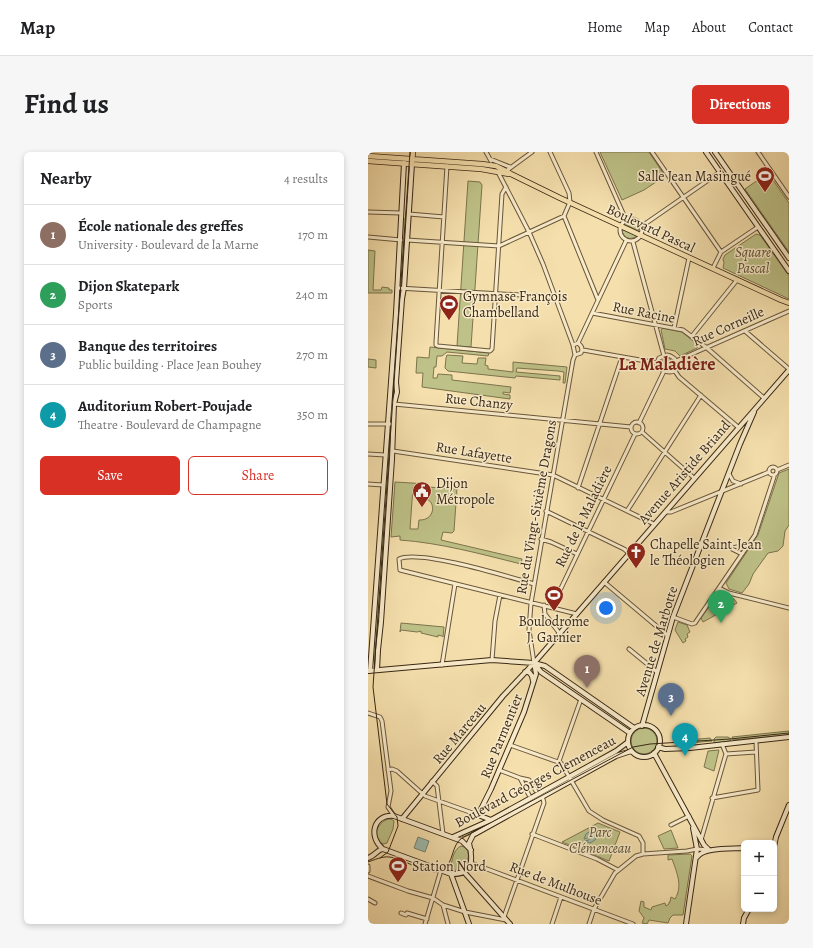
<!DOCTYPE html>
<meta charset="utf-8">
<style>
:root{--surface:#fff;--page:#f6f6f6;--text:#202124;--muted:#757577;--line:#e0e0e0;--accent:#d93025}
body{margin:0;font-family:Alegreya,serif;background:var(--page);color:var(--text)}
.controls{position:absolute;right:12px;bottom:12px;display:grid;overflow:hidden;border-radius:6px;box-shadow:0 2px 6px #0003}
.controls button{width:36px;height:36px;display:grid;place-items:center;padding:0;border:0;border-bottom:1px solid var(--line);background:var(--surface);color:var(--text);font:20px sans-serif}
.you{position:absolute;left:238px;top:456px;width:14px;height:14px;margin:-10px;border:3px solid #fff;border-radius:50%;background:#1a73e8;box-shadow:0 0 0 6px #1a73e833}
.badge{display:grid;place-items:center;width:26px;height:26px;border-radius:50%;background:var(--accent);color:#fff;font-size:13px;font-weight:700}
.pin{position:absolute;translate:-50% -33px;filter:drop-shadow(0 1px 2px #0008)}
.pin::after{content:'';position:absolute;top:21px;width:14px;height:12px;background:inherit;clip-path:polygon(0 0,100% 0,50% 100%)}
.list{margin:0;padding:0;list-style:none}
h2{display:flex;justify-content:space-between;align-items:center;height:52px;margin:0;padding:0 16px;font-size:17px}
h2 small{font-size:13px;font-weight:400;color:var(--muted)}
.list li{display:grid;grid-template-columns:26px 1fr auto;gap:12px;align-items:center;box-sizing:border-box;height:60px;padding:0 16px;border-top:1px solid var(--line)}
.list b{display:block;font-size:15px;white-space:nowrap}
.list p{margin:0;font-size:13px;white-space:nowrap;color:var(--muted)}
.list em{font-size:13px;font-style:normal;color:var(--muted)}
.actions{display:flex;gap:8px;padding:12px 16px}
.actions a{flex:1;padding:9px 0;border:1px solid var(--accent);border-radius:6px;text-align:center;font-size:14px;color:var(--accent)}
.actions .main{background:var(--accent);color:#fff}
.map{position:relative;flex:none;width:421px;height:772px;overflow:hidden;border-radius:6px}
header{display:flex;align-items:center;gap:24px;box-sizing:border-box;height:56px;padding:0 20px;background:var(--surface);border-bottom:1px solid var(--line)}
header strong{font-size:19px}
nav{display:flex;gap:22px;margin-inline-start:auto;font-size:14px}
.intro{display:flex;align-items:center;justify-content:space-between;box-sizing:border-box;height:96px;padding:0 24px}
h1{margin:0;font-size:28px}
.button{padding:10px 18px;border-radius:6px;background:var(--accent);color:#fff;font-size:14px;font-weight:700}
main{display:flex;gap:24px;padding:0 24px}
aside{flex:1;background:var(--surface);border-radius:6px;box-shadow:0 2px 6px #0003}
.map>svg:first-child{display:block}
.green{fill:#bec288;stroke:#7c744e;fill-rule:evenodd}
.water{fill:#9dbcaf;stroke:#758071}
.lines{fill:none;stroke-linecap:round;stroke-linejoin:round}
.street-casing{stroke:#69553b;stroke-width:5}
.secondary-casing{stroke:#3a2715;stroke-width:6}
.primary-casing{stroke:#3a2715;stroke-width:6}
.street{stroke:#f8ebca;stroke-width:3}
.secondary{stroke:#f8ebca;stroke-width:4}
.primary{stroke:#f5e0ad;stroke-width:4.5}
.tram{stroke:#3a2715;stroke-width:1}
.labels{text-anchor:middle;stroke-width:3;stroke-linejoin:round;paint-order:stroke}
.poi-label{font-size:14px;fill:#3a2715;stroke:#f8ebca;text-anchor:start}
.street-label{font-size:14px;fill:#3a2715;stroke:#f8ebca}
.park-label{font-size:14px;font-style:italic;fill:#5b4e32;stroke:#f8ebca}
.district-label{font-size:18px;font-weight:bold;fill:#7a1f14;stroke:#f8ebca}
</style>
<header>
<strong>Map</strong>
<nav><a>Home</a><a>Map</a><a>About</a><a>Contact</a></nav>
</header>
<div class="intro"><h1>Find us</h1><a class="button">Directions</a></div>
<main>
<aside>
<h2>Nearby<small>4 results</small></h2>
<ul class="list">
<li><span class="badge" style="background:#8d6e63">1</span><div><b>École nationale des greffes</b><p>University · Boulevard de la Marne</p></div><em>170 m</em></li>
<li><span class="badge" style="background:#2e9e5b">2</span><div><b>Dijon Skatepark</b><p>Sports</p></div><em>240 m</em></li>
<li><span class="badge" style="background:#5c6f8a">3</span><div><b>Banque des territoires</b><p>Public building · Place Jean Bouhey</p></div><em>270 m</em></li>
<li><span class="badge" style="background:#0f9aa8">4</span><div><b>Auditorium Robert-Poujade</b><p>Theatre · Boulevard de Champagne</p></div><em>350 m</em></li>
</ul>
<div class="actions"><a class="main">Save</a><a>Share</a></div>
</aside>
<div class="map">
<svg width="421" height="772" viewBox="0 0 421 772">
<rect width="100%" height="100%" fill="#f5e0ad"/>
<filter id="stains"><feTurbulence type="fractalNoise" baseFrequency=".005" numOctaves="4"/><feColorMatrix values="0 0 0 0 .2 0 0 0 0 .09 0 0 0 0 .02 0 0 0 .5 -.17"/></filter>
<radialGradient id="worn" r=".72"><stop offset=".6" stop-color="#630" stop-opacity="0"/><stop offset="1" stop-color="#630" stop-opacity=".3"/></radialGradient>
<!-- green -->
<path class="green" d="M232 0H281L297 24 276 38 254 48Z
M400 21 421 51V100L377 37Z
M100 29 112 30 114 33 103 195 89 194Z
M34 67H39L35 131 31 130Z
M262 69C267 70 271 73 271 79L256 72Z
M254 77 269 84C262 89 254 86 254 77Z
M388 82 392 83 421 124V147L355 116 356 111 355 107 357 103Z
M0 98 7 99 5 138H13L14 135 21 136V138H24V141H0Z
M30 141H34L28 238 23 237Z
M295 176 314 180 330 193 329 196 312 204 307 199 297 197 293 178Z
M62 195 121 201 120 204 79 200 74 204H69L68 215H66L65 226H69L70 222 84 223V228L143 235 142 241 135 240V242L142 243V247L54 235 55 221H48L49 205 61 206Z
M79 203 95 204 94 211 109 212 110 206H118L117 213 120 214V217L145 220V210L199 215 197 231H195L196 220 190 219 149 216 148 220 192 224V228L148 224 147 226 80 219 77 216 78 206Z
M293 212a6 6 0 1 1 12 0a6 6 0 1 1-12 0Z
M0 207 8 208V216L0 215Z
M18 307H23L21 342H16Z
M421 317V373L417 379 415 394 410 399 400 401 385 422 381 432 374 441 361 437 358 431 390 383 411 321Z
M27 330 60 332V335L89 337 86 379 84 381 75 380 73 388 154 407 153 412C113 402 73 391 32 388V384L23 385ZM45 335H53L52 345C70 346 68 369 51 368L50 377H42Z
M14 366 19 367 16 412 11 411Z
M11 413H16L13 459H7Z
M351 441 366 447 369 451 335 470 333 466Z
M7 460 12 461 9 485V509H4Z
M310 470 319 473 322 480 319 482 320 485 317 487 318 489 315 491 307 478Z
M33 471 76 475 75 485 74 484 70 483V485L53 481V479L49 480 33 478 32 480Z
M263 589a13 13 0 1 1 26 0a13 13 0 1 1-26 0Z
M421 579V583L365 588 364 585Z
M348 585H360L363 587 362 589 346 591V587Z
M342 586 344 589 321 591 320 588Z
M351 598 346 619 336 615 340 599Z
M196 628 198 632 108 680 96 685 92 683Z
M20 667H23L26 669 25 677 19 691 15 692C2 686 9 671 20 667Z
M230 671 252 680 241 709 194 690Z
M303 678 310 696 296 697 290 684Z
M93 694C107 697 99 720 86 718L83 714C84 707 86 697 93 694Z
M322 702 324 704 315 763H305L302 766 300 771 281 768 279 772 274 771 276 766 271 759 273 749 276 750V755L283 758 284 755 297 751 298 754 301 752V750H302L303 745 307 747C315 734 309 721 304 707L300 708V703Z"/>
<!-- water -->
<path class="water" d="M221 680H226L229 684 227 688 222 691 217 689 221 688V685L217 687H216L218 682Z
M50 685 61 689 57 700 46 696Z"/>
<g class="lines">
<!-- street casing -->
<g class="street-casing">
<path id="street" d="M118 0 123 9
M182 0 201 41 202 50 196 64 230 148
M228 0 258 68
M284 0 353 100
M390 0 421 45
M122 7 142 15
M79 14 68 190V193L70 194 122 199 124 197 134 42 138 35
M138 19 164 0
M130 20 161 80 175 112 205 193
M0 60 33 61
M41 62 76 65
M252 78a11 11 0 1 1 22 0a11 11 0 1 1-22 0Z
M274 74 352 20
M0 85 33 88
M39 88 131 94 196 64
M265 90 296 204
M345 116 353 100 390 75
M30 136 187 145
M224 161 315 178 339 196 396 246
M306 176 321 106
M377 179 421 217
M324 184 369 128
M210 191 258 89
M210 191C214 194 215 197 213 201L207 203 205 193Z
M215 198 289 211
M299 203C308 205 311 211 307 219 299 222 285 216 291 206Z
M308 209 421 159
M307 219 311 225 370 275
M26 252 263 275
M263 276a6 6 0 1 1 12 0a6 6 0 1 1-12 0Z
M271 271 296 219
M0 272H25
M274 280 326 326
M25 299 185 323 286 372
M0 302 17 303
M401 319a4 4 0 1 1 8 0a4 4 0 1 1-8 0Z
M409 318 421 313
M361 322 365 329 373 332
M0 332 15 333
M210 336 254 205
M178 359 256 397 261 401
M259 359 333 243
M298 360H303L401 320
M173 387 183 390 209 402
M364 397 374 402
M236 430 299 483
M166 432C141 425 51 397 31 407L32 418 209 462
M351 436 361 441 421 456
M176 453 177 462 192 482
M184 455 267 282
M305 465 324 472 327 471 387 383 406 325V323
M261 497 289 520
M124 508 127 469 132 443
M166 511 161 478 163 451 205 208 207 203
M74 513 87 432
M0 561 12 565 14 569 23 639 20 655 26 664
M142 593 193 611 221 659 235 668 271 684 275 691V702
M358 602 388 600
M191 609 213 547
M20 618 24 617 29 619 57 644 110 663
M131 618 152 626 161 643
M152 626 161 628 168 639
M64 629 69 634 75 682
M344 646 390 638 388 589
M303 673 321 664
M164 682 229 707 250 718
M333 688 358 602 354 592
M103 711 265 772
M0 714V719
M0 724 40 739 65 746 75 753 97 760 138 768
M0 747 7 751
M75 753 80 772
M33 761 38 763 39 761 59 767
M136 765 176 651 175 647
M57 772 73 718
M184 772 193 745
M221 772 226 757 247 721 268 704 275 702 319 699 329 697 341 698"/>
</g>
<!-- secondary casing -->
<g class="secondary-casing">
<path id="secondary" d="M338 0 421 119
M347 0 421 106
M166 511 173 520 262 581
M9 518 10 498 13 470 24 307 26 252 29 240 28 230 34 147 36 136 44 12
M0 519 124 508 166 511 177 514 266 576
M2 519 28 161 36 11
M157 520H161L164 524 165 529
M260 589a16 16 0 1 1 32 0a16 16 0 1 1-32 0Z
M274 574 305 465 372 292 386 260
M290 595 297 597 322 596 421 585
M286 601 336 693 341 698
M34 667 135 544 166 511 421 218
M123 668 110 663 123 637 156 560 168 522 166 511
M85 685 123 668 248 599 260 590
M406 695 408 685 421 653
M103 698 94 689 26 664C5 662 0 685 15 697L83 722C106 723 105 707 101 691L105 683 248 604 263 599
M329 705C336 695 364 697 376 696
M0 706C7 704 10 697 15 697
M96 720 142 772
M83 722 101 772
M318 772 329 697 325 676
M375 772 376 766 381 757"/>
</g>
<!-- primary casing -->
<g class="primary-casing">
<path id="primary" d="M0 4 114 12 128 14 138 19 143 22 192 46 413 148 421 151
M0 9 113 17 141 22
M44 10 45 0"/>
</g>
<!-- street -->
<use href="#street" class="street"/>
<!-- secondary -->
<use href="#secondary" class="secondary"/>
<!-- primary -->
<use href="#primary" class="primary"/>
<!-- tram -->
<path class="tram" d="M12 706 20 700 30 674 29 665 19 652 5 535 42 0
M0 710C6 708 15 704 21 705 35 706 63 726 75 718 86 711 83 693 94 686L265 595 282 592 362 587 421 581"/>
</g>
<!-- icons -->
<defs>
<g id="stadium-pin" transform="scale(1)"><path d="M0 17L-7.5 6A9.5 9.5 0 1 1 7.5 6Z" fill="#8f2418" stroke="#f8ebca"/><path d="M0-5a6.5 5 0 1 0 0 10a6.5 5 0 1 0 0-10ZM-3.5-1.8h7v3.6h-7Z" fill="#fff"/></g>
<g id="civic-pin" transform="scale(1)"><path d="M0 17L-7.5 6A9.5 9.5 0 1 1 7.5 6Z" fill="#8f2418" stroke="#f8ebca"/><path d="M-.6-6.5H3V-4.5H.6V-3L4-1V1h2V6H-6V1h2V-1L-.6-3ZM-1.2 2.5V6h2.4V2.5Z" fill="#fff"/></g>
<g id="church-pin" transform="scale(1)"><path d="M0 17L-7.5 6A9.5 9.5 0 1 1 7.5 6Z" fill="#8f2418" stroke="#f8ebca"/><path d="M-1.2-6h2.4v3.5h3.3v2.4h-3.3V6h-2.4V-.1h-3.3v-2.4h3.3Z" fill="#fff"/></g>
</defs>
<g fill-rule="evenodd">
<use href="#stadium-pin" x="397" y="24"/>
<use href="#stadium-pin" x="81" y="152"/>
<use href="#civic-pin" x="54" y="339"/>
<use href="#church-pin" x="268" y="400"/>
<use href="#stadium-pin" x="186" y="443"/>
<use href="#stadium-pin" x="30" y="714"/>
</g>
<g class="labels">
<!-- poi labels -->
<g class="poi-label">
<text x="383" y="29" text-anchor="end">Salle Jean Masingué</text>
<text x="95" y="149">Gymnase François<tspan x="95" dy="16">Chambelland</tspan></text>
<text x="68" y="336">Dijon<tspan x="68" dy="16">Métropole</tspan></text>
<text x="282" y="397">Chapelle Saint-Jean<tspan x="282" dy="16">le Théologien</tspan></text>
<text x="186" y="474" text-anchor="middle">Boulodrome<tspan x="186" dy="16">J. Garnier</tspan></text>
<text x="44" y="719">Station Nord</text>
</g>
<!-- street labels -->
<g class="street-label">
<text transform="translate(283 76) rotate(25)" y="5">Boulevard Pascal</text>
<text transform="translate(276 160) rotate(11)" y="5">Rue Racine</text>
<text transform="translate(360 174) rotate(-24)" y="5">Rue Corneille</text>
<text transform="translate(111 249) rotate(6)" y="5">Rue Chanzy</text>
<text transform="translate(106 300) rotate(9)" y="5">Rue Lafayette</text>
<text transform="translate(316 320) rotate(-49)" y="5">Avenue Aristide Briand</text>
<text transform="translate(168 355) rotate(-80)" y="5">Rue du Vingt-Sixième Dragons</text>
<text transform="translate(215 364) rotate(-64)" y="5">Rue de la Maladière</text>
<text transform="translate(288 489) rotate(-73)" y="5">Avenue de Marbotte</text>
<text transform="translate(91 581) rotate(-50)" y="5">Rue Marceau</text>
<text transform="translate(133 584) rotate(-68)" y="5">Rue Parmentier</text>
<text transform="translate(167 629) rotate(-28)" y="5">Boulevard Georges Clemenceau</text>
<text transform="translate(188 731) rotate(21)" y="5">Rue de Mulhouse</text>
</g>
<!-- park labels -->
<g class="park-label">
<text x="385" y="105">Square<tspan x="385" dy="16">Pascal</tspan></text>
<text x="232" y="685">Parc<tspan x="232" dy="16">Clémenceau</tspan></text>
</g>
<!-- district labels -->
<g class="district-label">
<text x="299" y="218">La Maladière</text>
</g>
</g>
<rect width="100%" height="100%" filter="url(#stains)"/>
<rect width="100%" height="100%" fill="url(#worn)"/>
</svg>
<div class="controls">
<button>+</button>
<button>−</button>
</div>
<div class="you"></div>
<div class="pin badge" style="left:219px;top:536px;background:#8d6e63">1</div>
<div class="pin badge" style="left:353px;top:471px;background:#2e9e5b">2</div>
<div class="pin badge" style="left:303px;top:564px;background:#5c6f8a">3</div>
<div class="pin badge" style="left:317px;top:604px;background:#0f9aa8">4</div>
</div>
</main>
